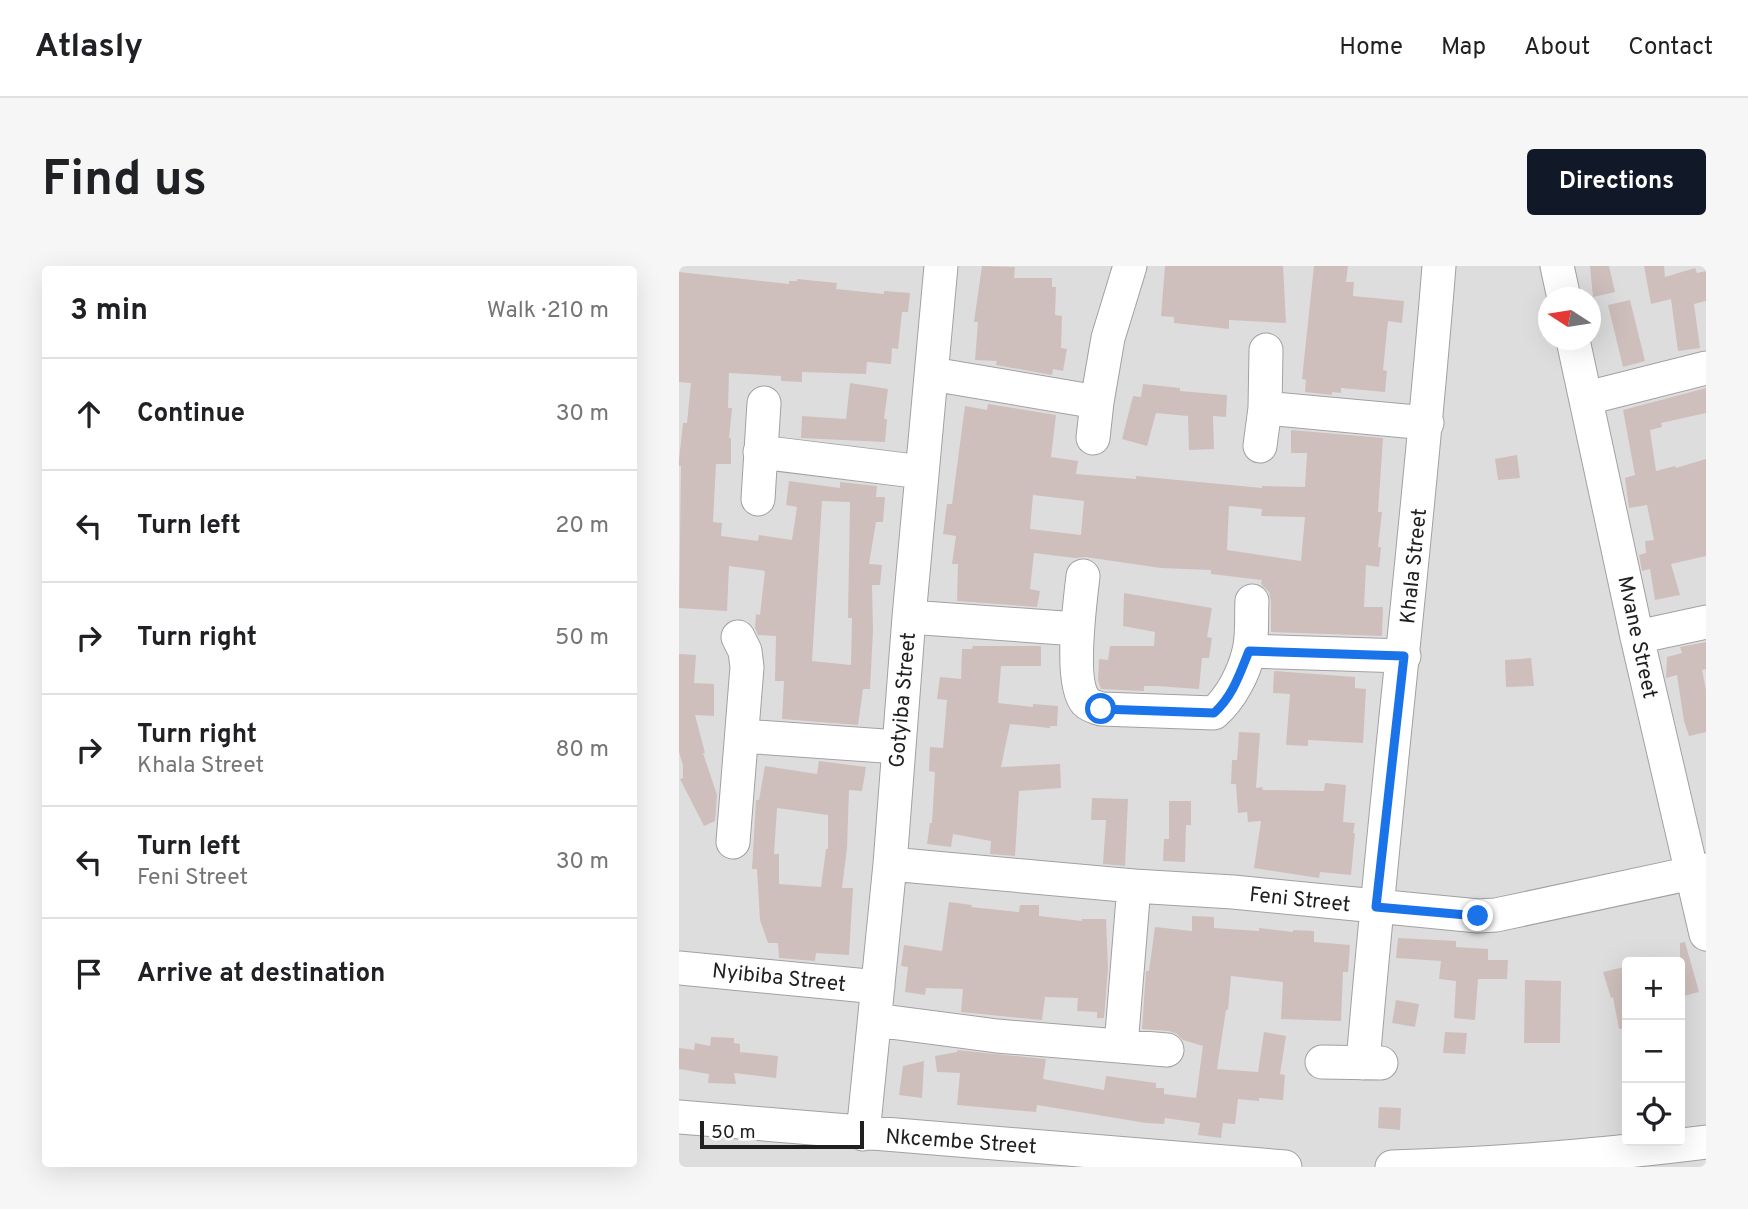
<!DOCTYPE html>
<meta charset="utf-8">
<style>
:root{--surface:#fff;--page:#f6f6f6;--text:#202124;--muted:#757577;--line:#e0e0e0;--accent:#111827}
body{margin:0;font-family:Overpass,sans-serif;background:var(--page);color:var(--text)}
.controls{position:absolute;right:21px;bottom:21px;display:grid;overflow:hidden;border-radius:7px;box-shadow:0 7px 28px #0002}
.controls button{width:63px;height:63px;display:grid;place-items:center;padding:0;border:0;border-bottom:2px solid var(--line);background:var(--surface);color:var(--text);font:35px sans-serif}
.compass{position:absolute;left:859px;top:21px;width:63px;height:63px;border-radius:50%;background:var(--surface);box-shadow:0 7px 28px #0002;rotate:282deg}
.scale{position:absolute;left:21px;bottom:18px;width:164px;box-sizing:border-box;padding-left:7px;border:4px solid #202020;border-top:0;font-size:19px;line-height:24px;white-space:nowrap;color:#202020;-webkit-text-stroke:5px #fff;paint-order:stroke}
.stop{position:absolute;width:21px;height:21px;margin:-16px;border:5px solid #1a73e8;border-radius:50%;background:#fff}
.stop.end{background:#1a73e8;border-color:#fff;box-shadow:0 2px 7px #0008}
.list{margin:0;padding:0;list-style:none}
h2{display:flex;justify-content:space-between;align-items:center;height:91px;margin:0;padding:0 28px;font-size:30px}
h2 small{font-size:23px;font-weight:400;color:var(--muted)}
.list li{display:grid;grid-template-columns:46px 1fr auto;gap:21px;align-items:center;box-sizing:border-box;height:112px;padding:0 28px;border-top:2px solid var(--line)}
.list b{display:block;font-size:26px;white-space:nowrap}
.list p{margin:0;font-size:23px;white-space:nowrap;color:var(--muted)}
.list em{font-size:23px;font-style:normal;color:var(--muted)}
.icon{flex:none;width:38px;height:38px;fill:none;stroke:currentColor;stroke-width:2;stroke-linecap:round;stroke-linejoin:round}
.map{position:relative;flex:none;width:1027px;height:901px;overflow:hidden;border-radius:7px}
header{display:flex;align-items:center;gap:42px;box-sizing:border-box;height:98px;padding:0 35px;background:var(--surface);border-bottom:2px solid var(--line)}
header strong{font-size:33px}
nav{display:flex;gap:38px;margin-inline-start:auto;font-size:24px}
.intro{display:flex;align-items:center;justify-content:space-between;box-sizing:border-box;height:168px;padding:0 42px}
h1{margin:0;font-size:49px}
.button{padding:18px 32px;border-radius:7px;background:var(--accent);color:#fff;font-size:24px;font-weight:700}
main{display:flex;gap:42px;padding:0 42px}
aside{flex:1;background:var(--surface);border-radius:7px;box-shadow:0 7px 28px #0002}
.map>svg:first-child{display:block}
.residential{fill:#deddde;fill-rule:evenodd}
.building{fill:#cebfbc;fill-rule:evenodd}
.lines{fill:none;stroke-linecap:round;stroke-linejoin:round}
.minor-casing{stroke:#a1a1a1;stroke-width:35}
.minor{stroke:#fff;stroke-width:33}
.route{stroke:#1a73e8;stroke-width:9}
.labels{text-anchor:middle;stroke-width:5;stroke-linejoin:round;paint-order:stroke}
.street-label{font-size:21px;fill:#202020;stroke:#fff}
</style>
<header>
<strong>Atlasly</strong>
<nav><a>Home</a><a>Map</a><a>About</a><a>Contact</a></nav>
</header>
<div class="intro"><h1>Find us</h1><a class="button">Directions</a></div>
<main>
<aside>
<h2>3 min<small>Walk · 210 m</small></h2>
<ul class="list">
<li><svg class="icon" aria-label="ahead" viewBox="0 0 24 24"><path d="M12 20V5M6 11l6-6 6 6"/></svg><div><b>Continue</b></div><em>30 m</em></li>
<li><svg class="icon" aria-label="left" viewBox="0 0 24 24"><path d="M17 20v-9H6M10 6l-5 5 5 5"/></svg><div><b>Turn left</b></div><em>20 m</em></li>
<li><svg class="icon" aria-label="right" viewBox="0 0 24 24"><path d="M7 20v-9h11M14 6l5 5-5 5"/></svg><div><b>Turn right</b></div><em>50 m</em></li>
<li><svg class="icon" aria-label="right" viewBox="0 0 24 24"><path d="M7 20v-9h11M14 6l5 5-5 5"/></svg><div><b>Turn right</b><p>Khala Street</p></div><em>80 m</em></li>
<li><svg class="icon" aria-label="left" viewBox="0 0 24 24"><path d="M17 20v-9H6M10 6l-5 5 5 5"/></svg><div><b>Turn left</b><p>Feni Street</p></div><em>30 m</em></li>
<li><svg class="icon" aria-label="arrive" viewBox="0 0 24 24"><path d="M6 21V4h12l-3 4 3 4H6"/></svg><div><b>Arrive at destination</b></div></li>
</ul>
</aside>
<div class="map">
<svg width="1027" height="901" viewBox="0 0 1027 901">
<rect width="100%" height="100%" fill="#f1ebe6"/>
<!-- residential -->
<path class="residential" d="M0 0H1027V901H0ZM870 32H912V74H870ZM948 696H1001V875H948Z"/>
<!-- building -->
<path class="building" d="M303 0 336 1 335 12H373V21H377L376 49 383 50 382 82 388 83 384 105 374 103 373 109 317 99 318 95 296 94 299 56H295Z
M486 0H604L607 57 550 54V63L495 57V51L482 50Z
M635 0H669L667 16H675L674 30 725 35 723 57 709 55 704 104 708 105 706 126 662 122V127L653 126V129L626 126 627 114 623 113Z
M911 0H930L936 26 914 31Z
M965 0H985L986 11 1016 2 1018 7 1027 5V35L1015 38 1021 82 999 85 992 33 972 38Z
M0 6 110 18V15H118V13L158 17 157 23 205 28V25L231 27 229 46H223L219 83 213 82 212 98 188 96 187 108 123 106V116L102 115V110L50 107 49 142H53L50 172H52V198H37L34 256 43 257 42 270 79 275 80 269 113 274 118 241 107 239 110 215 161 222V216L198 220 197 231H206L204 256H197L190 298 203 299 201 319H193L194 365 191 423H184L179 459 103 453 105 415H96L97 370 79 369 76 362 77 348 81 349 86 305 50 300 48 345 0 342 2 200H0V194L4 157H8L12 117 0 116ZM143 235 171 236 169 352H173L172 399 133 395Z
M951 34 966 95 944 101 929 39Z
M171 117 209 123 205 153H208L206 176 122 172 123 150 167 153Z
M464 118 501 122V125L548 129 547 151 534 150 535 183 510 184 509 150 477 147 468 180 443 173 454 130 462 131Z
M1027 122V147L982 157 983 161 971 164 977 205 996 200 997 202 1027 193V290L992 298 1001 329 976 334 971 303 963 305 960 289 967 287 966 275 975 274 968 239 950 242 946 212 956 209 944 144Z
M309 138 377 149 372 191 399 195 397 208 457 213V210L583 222V220L626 221 628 187H612V164L704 172 699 246H703L699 281H702L700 301 687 299 685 341H704L703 370 592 366V335L590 326 582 318 583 314 532 308V304L482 302 406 291 396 292 355 287 351 323 361 325 358 341 278 335 279 298H273L277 270 264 268 268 238H273L286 140 308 144ZM354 229 405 235 402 269 351 263ZM550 240 583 243 582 250 626 251 622 295 548 284Z
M838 189 841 212 819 214 816 193Z
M445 327 533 342 528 371 533 372 530 392H523L520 423 477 420H465V425L422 423 419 414 420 393 429 394 431 380H475L476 366 444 360Z
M1027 376V403L1023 404 1027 424V466L1010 470 1005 455 998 409 987 412 988 391 1003 387 1001 381Z
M294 380H362V400H322L319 437 354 441V438L379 440 378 460H371V462L331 458 322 501 381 498 382 522 340 525 336 590 311 588 312 575 274 568 272 581 248 578 251 557H253L256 506 250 505 251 481 264 482 268 434 258 433 261 411 282 413 283 383H293Z
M0 388 17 389 15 417 35 418V450L16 449 26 487H24L38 529 36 555 25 560 1 513 4 512V499L0 486Z
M852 392 855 420 827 421 826 394Z
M595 405 676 411V422L687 423 684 477 629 474V480L607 479 611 428 594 427Z
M560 466 581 467 577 522 583 521 584 524 645 525 646 517 667 519 664 556 676 557 674 567H676L672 609 641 606 640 612 575 602 582 555 569 556 568 546 559 547 557 518H552L553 494H558Z
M140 495 187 501 183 525 170 524 168 582 163 622H174L170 689 137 687 136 695 100 692 99 677H89L81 654 78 603H73L77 534H80L86 500 138 508ZM98 542 149 549V583H147L142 621 100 618V588H95Z
M413 532 449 533 446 600 424 598 427 554H412Z
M490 535H512V559H507L506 596 484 595 485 573H490Z
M270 636 293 639 292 641 340 646 341 639H360V650L403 655V653H427L429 702 425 752H418V746L398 745 399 732 366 731 363 754 282 746 284 723 247 722 246 729 226 726 229 701 222 700 225 679 263 685Z
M513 650 535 651V662L580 665V662L614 666V664L635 665V676L671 679 669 706H664L662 755 602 753 604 716 552 710 549 744H547L538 803 579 806 585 766 607 770 601 808 606 809 604 834 580 832V835L559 833 556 858 544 857 542 872 519 869 521 857 486 852 485 858 467 857 358 839 357 846 278 839 281 807 258 806 256 790 278 786V784L367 793 364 813 425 824 427 810 477 817V822H485V828L517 832 524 780 504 774 498 768 490 765 463 763 467 705H470L476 661 513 665Z
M719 672 777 675V681L809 683V694H829L828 713H799L796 754 775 752 777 715 760 713 762 695 717 692Z
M1006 676 1020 726 1001 731V677Z
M945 701 948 712V762L940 763 934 731 932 732 924 706Z
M846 714 882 715 881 777H845Z
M717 734 740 738 736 761 713 757Z
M766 766 788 767 786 788 764 787Z
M32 771 55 772V777L61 778V786L99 790 97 812 55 807 57 818 29 817 30 808 0 803V782L15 784 16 777 31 780Z
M245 795 243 832 220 829 224 800Z
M700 841 722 842 721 864 699 862Z"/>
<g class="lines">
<!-- minor casing -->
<g class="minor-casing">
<path id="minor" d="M878 0 885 32
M894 74 958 371 1027 668
M253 108 418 136
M908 132 1027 102
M586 142 748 157
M414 172 418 136 429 72 451 0
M581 180 586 142 587 84
M81 186 243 206
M79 233 85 137
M404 310C401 336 390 417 407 436 411 440 417 441 422 443L535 447C552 432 565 407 570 385 574 369 572 351 573 335
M230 351 398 363
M958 371 1027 356
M570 385 725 390
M64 470 219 481
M54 576 68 401 66 385 59 371
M211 598 455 620 554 626 799 650 817 649 1027 604
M0 702 199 721
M196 754 318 770 488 784
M442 780 455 620
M643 796 702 797
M684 797C706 531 739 266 760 0
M0 851 606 901
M184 868 211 598 230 351 262 0
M713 901C818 898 923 889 1027 876"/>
</g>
<!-- minor -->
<use href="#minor" class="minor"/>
</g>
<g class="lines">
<!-- route -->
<path class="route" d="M422 443 535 447C554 430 561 407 570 385L725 390 697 641 799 650"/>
</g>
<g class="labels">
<!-- street labels -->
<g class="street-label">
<text transform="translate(734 300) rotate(-84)" y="7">Khala Street</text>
<text transform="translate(959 371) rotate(78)" y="7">Mvane Street</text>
<text transform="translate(223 434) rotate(-85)" y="7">Gotyiba Street</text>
<text transform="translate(621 633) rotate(6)" y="7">Feni Street</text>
<text transform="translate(100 711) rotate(6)" y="7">Nyibiba Street</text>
<text transform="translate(282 875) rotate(4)" y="7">Nkcembe Street</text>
</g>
</g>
</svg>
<div class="controls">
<button>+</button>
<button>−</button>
<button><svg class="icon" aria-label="locate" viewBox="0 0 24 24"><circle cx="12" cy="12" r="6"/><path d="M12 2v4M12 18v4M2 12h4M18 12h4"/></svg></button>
</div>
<svg class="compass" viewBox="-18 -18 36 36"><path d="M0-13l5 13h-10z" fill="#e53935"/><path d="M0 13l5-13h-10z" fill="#757577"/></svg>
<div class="scale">50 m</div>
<div class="stop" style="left:422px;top:443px"></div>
<div class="stop end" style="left:799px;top:650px"></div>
</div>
</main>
